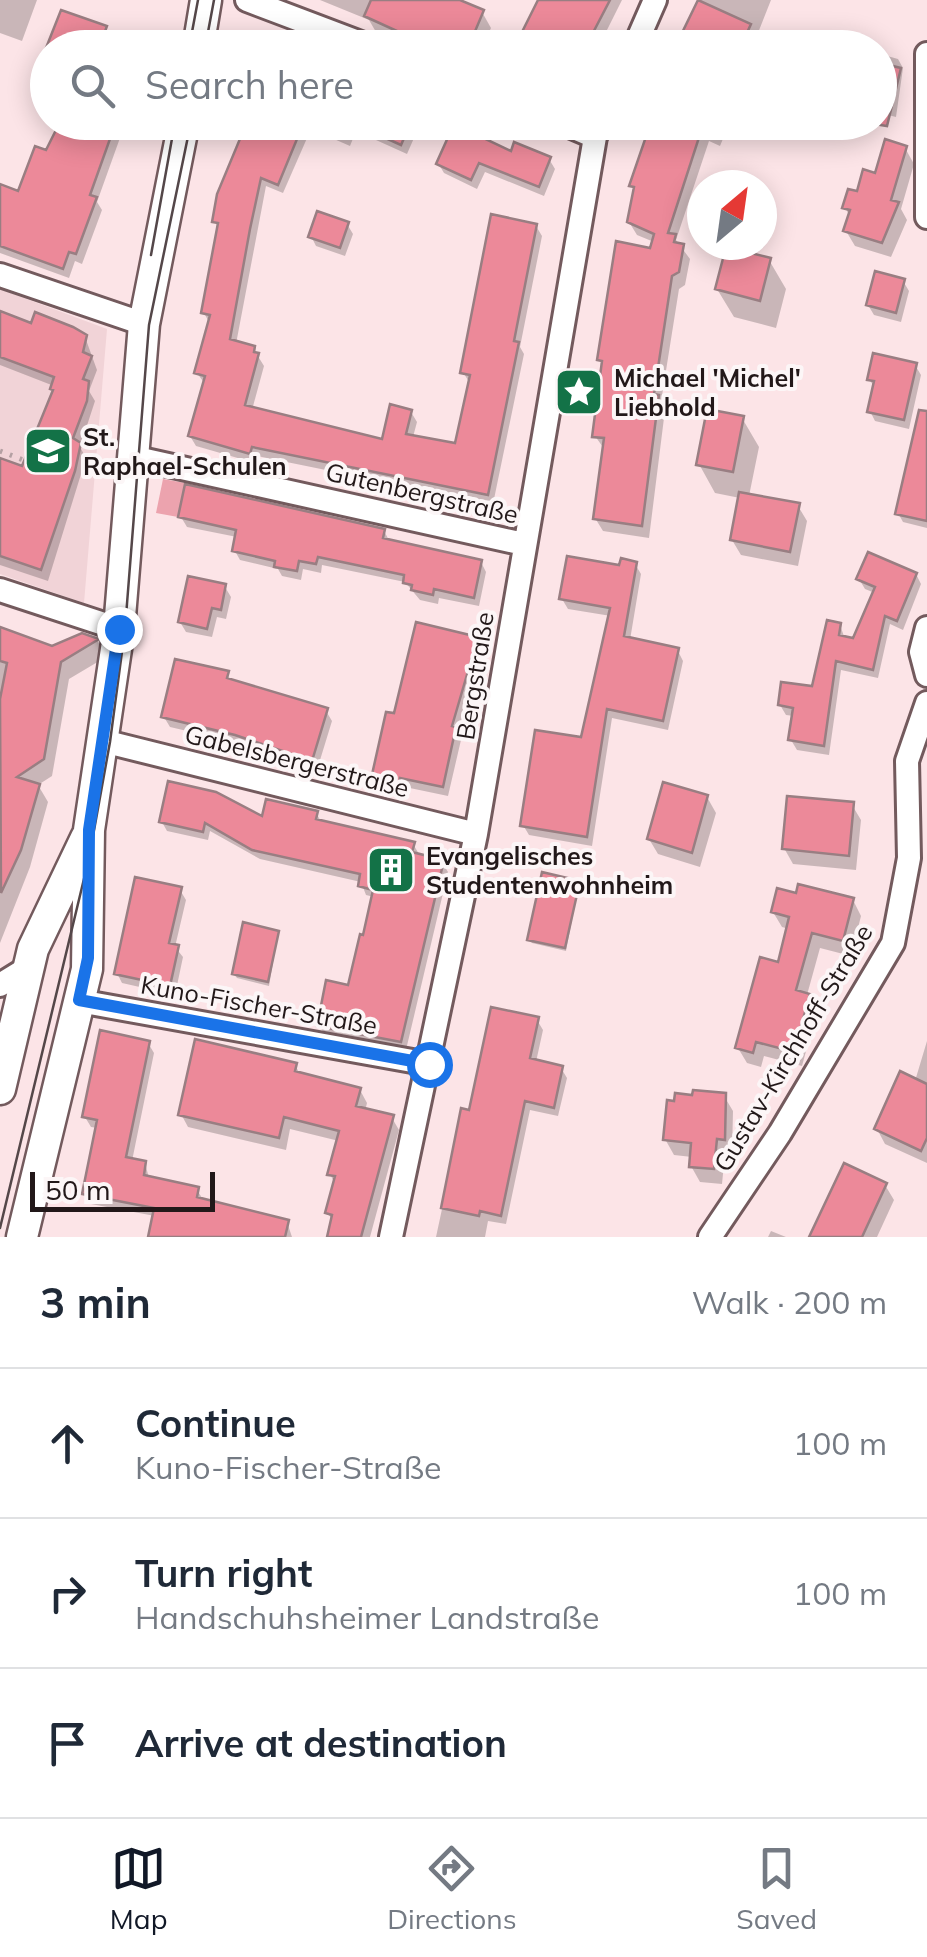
<!DOCTYPE html>
<meta charset="utf-8">
<style>
:root{--surface:#fff;--page:#f2f2f3;--text:#1f2937;--muted:#747a83;--line:#e0e1e3;--accent:#111827}
body{margin:0;font-family:Mulish,sans-serif;background:var(--page);color:var(--text)}
.compass{position:absolute;left:687px;top:170px;width:90px;height:90px;border-radius:50%;background:var(--surface);box-shadow:0 5px 25px #0003;rotate:29deg}
.scale{position:absolute;left:30px;bottom:25px;width:185px;box-sizing:border-box;padding-left:10px;border:5px solid #221819;border-top:0;font-size:28px;line-height:35px;white-space:nowrap;color:#221819;-webkit-text-stroke:8px #fcf6f7;paint-order:stroke}
.stop{position:absolute;width:30px;height:30px;margin:-22px;border:8px solid #1a73e8;border-radius:50%;background:#fff}
.stop.end{background:#1a73e8;border-color:#fff;box-shadow:0 2px 10px #0008}
.list{margin:0;padding:0;list-style:none}
h2{display:flex;justify-content:space-between;align-items:center;height:130px;margin:0;padding:0 40px;font-size:42px}
h2 small{font-size:32px;font-weight:400;color:var(--muted)}
.list li{display:grid;grid-template-columns:65px 1fr auto;gap:30px;align-items:center;box-sizing:border-box;height:150px;padding:0 40px;border-top:2px solid var(--line)}
.list b{display:block;font-size:38px;white-space:nowrap}
.list p{margin:0;font-size:32px;white-space:nowrap;color:var(--muted)}
.list em{font-size:32px;font-style:normal;color:var(--muted)}
.icon{flex:none;width:55px;height:55px;fill:none;stroke:currentColor;stroke-width:2;stroke-linecap:round;stroke-linejoin:round}
.map{position:relative;flex:none;width:927px;height:1237px;overflow:hidden}
.search{position:absolute;background:var(--surface);box-shadow:0 5px 25px #0003;left:30px;right:30px;top:30px;height:110px;display:flex;align-items:center;gap:25px;box-sizing:border-box;padding:0 35px;border-radius:55px;color:var(--muted);font-size:38px}
.sheet{height:580px;background:var(--surface)}
nav{display:flex;justify-content:space-around;align-items:center;box-sizing:border-box;height:140px;border-top:2px solid var(--line);background:var(--surface);font-size:28px;color:var(--muted)}
nav a{display:grid;justify-items:center;gap:5px}
nav .on{color:var(--accent)}
.map>svg:first-child{display:block}
.built{fill:#f1d3d7}
.green{fill:#eca3ae}
.shadow{fill:#0003}
.building{fill:#ec8999;stroke:#997e82;stroke-width:2.5}
.lines{fill:none;stroke-linecap:round;stroke-linejoin:round}
.minor-casing{stroke:#735a5d;stroke-width:28}
.secondary-casing{stroke:#735a5d;stroke-width:35}
.path{stroke:#b4a0a3;stroke-width:5;stroke-dasharray:2.5 8;stroke-linecap:butt}
.minor{stroke:#fff;stroke-width:22}
.secondary{stroke:#fff;stroke-width:30}
.tram{stroke:#544749;stroke-width:2.5}
.route{stroke:#1a73e8;stroke-width:12}
.labels{text-anchor:middle;stroke-width:8;stroke-linejoin:round;paint-order:stroke}
.poi-label{font-size:25px;font-weight:bold;fill:#221819;stroke:#fcf6f7;text-anchor:start}
.street-label{font-size:25px;fill:#221819;stroke:#fcf6f7}
</style>
<div class="map">
<svg width="927" height="1237" viewBox="0 0 927 1237">
<rect width="100%" height="100%" fill="#fce4e7"/>
<!-- built -->
<path class="built" d="M0 289 107 329 84 603 0 574Z"/>
<!-- green -->
<path class="green" d="M163 479 185 483 178 517 156 513Z"/>
<!-- shadow -->
<path class="shadow" d="M0 0H37L22 41 0 33Z
M320 0H454L482 12 491 28 482 48H411L376 32 369 20Z
M542 0H622L598 48H518Z
M699 0H771L752 48H676Z
M106 28 111 38 107 48H49Z
M880 54 898 59 903 68 896 117 880 113Z
M62 122 125 124 97 202 102 210 82 264 75 261 69 278 0 253V186L19 194Z
M250 122H421L407 154 356 131 350 146 311 129 283 193 266 186 236 344 253 348 264 366 252 410 384 442 411 412 417 422 413 437 457 446 469 382 463 372 536 226 542 236 520 347 524 354 493 504 257 456 255 463 196 446 190 436 205 384 197 373 210 324 204 313 219 229 215 222Z
M653 122H730L720 146 709 141 676 240 690 259 685 285 679 289 661 402 665 410 649 538 603 531 595 518 605 450 595 436 604 367 600 360 654 242 637 235 629 222 635 191 632 185Z
M905 148 914 164 901 209 907 220 891 257 855 246 846 231 850 217 845 207Z
M512 154 549 159 555 169 544 196 485 172 477 189 444 173 438 163Z
M347 224 353 234 345 256 316 246 311 236Z
M769 260 786 289 776 328 734 317 717 289Z
M903 281 909 291 901 322 874 315 868 305Z
M0 314 85 337 97 370 89 391 95 401 80 447 86 458 48 581 0 565V464L24 469 55 392 54 386 0 365Z
M915 365 921 375 909 429 875 421 870 411 875 388 869 379Z
M742 418 759 447 749 496 798 506 807 521 798 566 741 555 732 540 740 498 715 493 699 464Z
M927 420V528L903 522 898 513Z
M181 517 384 531 390 542 481 562 486 572 479 606 439 598 438 604 420 600 405 582 322 565 321 573 303 569 301 580 282 576 278 569 240 560 235 551 237 537 187 527Z
M635 564 641 574 630 640 678 651 683 661 668 730 612 718 592 846 529 835 523 825 583 740 611 616 568 609 562 599Z
M916 574 921 584 903 630 890 624 878 678 841 670 829 755 797 750 791 740 794 716 786 715 780 705 814 689 840 625 845 639 855 641 875 593 865 589 859 579Z
M225 587 231 597 226 619 217 617 212 637 186 632 180 622Z
M0 637 52 649 97 640 106 657 69 679 52 776 38 785 48 802 30 867 0 943Z
M477 639 482 649 458 734 461 740 448 796 405 787 403 794 380 789 374 779 396 716Z
M227 674 232 682 326 711 332 721 317 770 243 744 170 727 164 717Z
M707 797 716 813 700 867 658 854 649 839Z
M852 805 861 820 856 870 793 864 784 848Z
M316 813 322 823 413 844 419 854 442 862 448 872 406 1050 325 1035 319 1025 350 988 374 897 366 895 361 882 260 859 210 831 208 840 167 831 162 822Z
M579 883 566 951 532 943 529 939Z
M180 890 186 900 175 947 183 957 175 995 122 983 117 973Z
M798 896 853 900 861 916 851 956 820 948 807 995 817 1011 802 1066 764 1056 761 1067 747 1063 738 1048 780 965 789 929 782 927 773 912Z
M278 933 269 986 237 978 234 974Z
M537 1020 543 1030 536 1062 561 1068 567 1078 558 1116 530 1110 506 1224 488 1221 485 1237H436L463 1111 471 1113Z
M927 1041V1163L885 1144 877 1129 915 1081Z
M148 1043 154 1053 132 1161 145 1163 149 1178 197 1190 204 1201 287 1222 292 1237H150L155 1216 91 1204 85 1194 98 1128 91 1127 85 1117Z
M295 1065 301 1076 360 1090 367 1103 365 1111 392 1118 399 1130 370 1237H330L333 1222 328 1213 335 1184 330 1174 339 1141 290 1129 286 1150 188 1127 181 1114Z
M724 1096 733 1111 732 1154 725 1153 722 1184 700 1182 691 1166 692 1157 674 1155 665 1139Z
M885 1185 894 1200 877 1237H812Z
M771 1231 786 1237H768Z"/>
<!-- building -->
<path class="building" d="M371 0H460L484 10 468 48H434L364 16Z
M538 0H610L585 48H514Z
M698 0 751 24 740 48H707L681 35Z
M61 10 107 26 99 48H46Z
M880 63 901 68 887 126 880 125Z
M60 122H116L90 195 97 197 76 254 69 252 63 269 0 246V184L18 191 35 146 46 150Z
M247 122H304L278 185 261 178 250 229 230 339 255 346 254 352 259 353 245 405 382 439 390 404 412 410 406 434 455 443 470 375 460 373 491 214 537 224 514 341 519 342 488 495 252 447 250 454 188 436 205 376 194 373 210 315 201 313 218 223 212 222 217 194Z
M350 122H411L401 145Z
M651 122H704L668 233 676 234 674 242 684 244 679 272 672 276 654 394 659 395 642 526 593 519 604 438 592 437 602 361 597 360 616 241 650 248 654 234 627 222 634 187 629 186Z
M454 124 511 151 514 142 551 157 539 187 479 163 471 180 436 164Z
M885 139 907 146 891 200 899 202 882 243 843 231 850 210 842 208 848 189 857 191 863 169 875 173Z
M317 211 349 222 340 248 308 237Z
M726 247 771 258 760 301 715 289Z
M875 271 905 279 896 313 866 305Z
M0 311 31 323 35 312 73 327 87 335 83 352 92 356 83 379 89 381 87 401 73 438 81 443 75 471 41 570 0 556V458L22 466 53 390 50 389 54 377 0 357Z
M873 353 917 363 904 420 867 412 874 381 867 380Z
M707 409 744 416 733 472 696 465Z
M919 410 927 411V521L895 514Z
M185 484 385 529 383 538 482 560 474 598 434 589 433 595 411 590 412 585 403 583 404 575 318 557 316 564 299 561 297 571 274 567 275 561 232 551 236 530 178 517Z
M739 492 800 503 790 552 730 540Z
M868 552 917 573 897 621 885 616 873 670 836 661 824 746 788 740 793 708 778 705 781 682 812 686 827 620 841 623 839 635 853 638 875 587 856 579Z
M567 556 619 565 621 558 637 562 624 636 679 648 663 721 607 709 587 837 520 826 535 730 581 737 610 608 559 599Z
M188 576 226 584 221 610 212 608 207 629 178 622Z
M416 622 478 637 452 726 456 727 443 787 400 778 399 785 371 779 386 712 394 713Z
M0 627 52 646 82 633 99 639 61 662 44 759 17 777 40 784 21 850 1 893 0 699 7 663 0 661Z
M175 659 229 671 227 678 328 708 312 761 235 735 161 717Z
M168 781 216 792 262 816 266 799 318 811 316 819 415 842 412 852 444 860 401 1042 317 1026 326 980 348 985 360 934 363 935 373 890 358 886 360 874 252 850 205 823 203 832 159 822Z
M663 782 708 795 692 853 647 839Z
M787 796 854 802 849 856 782 849Z
M542 872 580 881 565 948 527 940Z
M135 877 182 887 169 943 179 945 170 986 114 974Z
M798 884 854 898 843 941 812 933 796 990 810 994 794 1052 756 1042 753 1053 735 1048 760 957 778 962 789 917 771 912 777 888 796 893Z
M243 922 279 931 268 982 232 974Z
M491 1007 539 1017 530 1058 563 1066 554 1108 525 1101 501 1216 480 1211 479 1216 441 1208 461 1108 469 1110Z
M100 1030 150 1041 126 1157 146 1161 144 1175 199 1187 197 1197 289 1220 285 1237H148L154 1208 82 1194 97 1120 82 1117Z
M195 1039 297 1063 295 1071 361 1088 356 1106 394 1115 361 1237H327L332 1215 325 1213 335 1176 327 1175 339 1131 284 1117 279 1138 178 1115Z
M900 1071 927 1084V1138L921 1151 874 1129Z
M693 1090 726 1093 725 1140 717 1139 714 1169 689 1167 691 1143 663 1140 667 1100 674 1101 675 1093 692 1095Z
M844 1163 887 1183 862 1237H809Z"/>
<g class="lines">
<!-- minor casing -->
<g class="minor-casing">
<path id="minor" d="M247 0 374 48
M634 48 655 0
M927 54V217
M560 122 595 137
M0 275 144 324
M132 457 524 544
M0 590 119 629
M927 628 921 652 927 675
M103 741 476 834
M0 985 29 967
M79 1001 429 1064
M391 1237 476 834 595 137 602 122
M710 1237 780 1133 893 943 909 858 907 761 927 703"/>
</g>
<!-- secondary casing -->
<g class="secondary-casing">
<path id="secondary" d="M198 48 206 0
M0 1089 33 949 86 838
M22 1237 87 969 89 830 119 629 144 324 184 122"/>
</g>
<!-- path -->
<path class="path" d="M0 451 31 463"/>
<!-- minor -->
<use href="#minor" class="minor"/>
<!-- secondary -->
<use href="#secondary" class="secondary"/>
<!-- tram -->
<path class="tram" d="M189 48 198 0
M205 48 214 0
M151 255 175 122
M0 1228 89 858 110 742 125 629 149 325 191 122"/>
</g>
<g class="lines">
<!-- route -->
<path class="route" d="M119 629 89 830 88 958 79 1000 429 1064"/>
</g>
<!-- icons -->
<defs>
<g id="sight-square" transform="scale(2.5)"><rect x="-9" y="-9" width="18" height="18" rx="4" fill="#137247" stroke="#fcf6f7"/><path d="M0-6L1.8-2.2L6-1.7L2.9 1.2L3.7 5.4L0 3.3L-3.7 5.4L-2.9 1.2L-6-1.7L-1.8-2.2Z" fill="#fff"/></g>
<g id="school-square" transform="scale(2.5)"><rect x="-9" y="-9" width="18" height="18" rx="4" fill="#137247" stroke="#fcf6f7"/><path d="M0-5L7-2L0 1L-7-2ZM-4 1L0 2.5L4 1V4Q0 6-4 4Z" fill="#fff"/></g>
<g id="building-square" transform="scale(2.5)"><rect x="-9" y="-9" width="18" height="18" rx="4" fill="#137247" stroke="#fcf6f7"/><path d="M-4-6H4V6H1V3H-1V6H-4ZM-2.5-4.3h1.7v1.8h-1.7ZM.8-4.3h1.7v1.8H.8ZM-2.5-1h1.7V.8h-1.7ZM.8-1h1.7V.8H.8Z" fill="#fff"/></g>
</defs>
<g fill-rule="evenodd">
<use href="#sight-square" x="579" y="392"/>
<use href="#school-square" x="48" y="451"/>
<use href="#building-square" x="391" y="870"/>
</g>
<g class="labels">
<!-- poi labels -->
<g class="poi-label">
<text x="614" y="387">Michael 'Michel'<tspan x="614" dy="29">Liebhold</tspan></text>
<text x="83" y="446">St.<tspan x="83" dy="29">Raphael-Schulen</tspan></text>
<text x="426" y="865">Evangelisches<tspan x="426" dy="29">Studentenwohnheim</tspan></text>
</g>
<!-- street labels -->
<g class="street-label">
<text transform="translate(422 493) rotate(13)" y="9">Gutenbergstraße</text>
<text transform="translate(475 676) rotate(-81)" y="9">Bergstraße</text>
<text transform="translate(297 761) rotate(14)" y="9">Gabelsbergerstraße</text>
<text transform="translate(259 1005) rotate(10)" y="9">Kuno-Fischer-Straße</text>
<text transform="translate(793 1048) rotate(-59)" y="9">Gustav-Kirchhoff-Straße</text>
</g>
</g>
</svg>
<svg class="compass" viewBox="-18 -18 36 36"><path d="M0-13l5 13h-10z" fill="#e53935"/><path d="M0 13l5-13h-10z" fill="#747a83"/></svg>
<div class="scale">50 m</div>
<div class="stop" style="left:429px;top:1064px"></div>
<div class="stop end" style="left:119px;top:629px"></div>
<div class="search"><svg class="icon" aria-label="search" viewBox="0 0 24 24"><circle cx="10" cy="10" r="6"/><path d="M15 15l6 6"/></svg>Search here</div>
</div>
<section class="sheet">
<h2>3 min<small>Walk · 200 m</small></h2>
<ul class="list">
<li><svg class="icon" aria-label="ahead" viewBox="0 0 24 24"><path d="M12 20V5M6 11l6-6 6 6"/></svg><div><b>Continue</b><p>Kuno-Fischer-Straße</p></div><em>100 m</em></li>
<li><svg class="icon" aria-label="right" viewBox="0 0 24 24"><path d="M7 20v-9h11M14 6l5 5-5 5"/></svg><div><b>Turn right</b><p>Handschuhsheimer Landstraße</p></div><em>100 m</em></li>
<li><svg class="icon" aria-label="arrive" viewBox="0 0 24 24"><path d="M6 21V4h12l-3 4 3 4H6"/></svg><div><b>Arrive at destination</b></div></li>
</ul>
</section>
<nav>
<a class="on"><svg class="icon" aria-label="map" viewBox="0 0 24 24"><path d="M3 6l6-2 6 2 6-2v14l-6 2-6-2-6 2zM9 4v14M15 6v14"/></svg>Map</a>
<a><svg class="icon" aria-label="directions" viewBox="0 0 24 24"><path d="M12 3l9 9-9 9-9-9zM9 14v-3h6M13 9l2 2-2 2"/></svg>Directions</a>
<a><svg class="icon" aria-label="saved" viewBox="0 0 24 24"><path d="M7 4h10v16l-5-4-5 4z"/></svg>Saved</a>
</nav>
